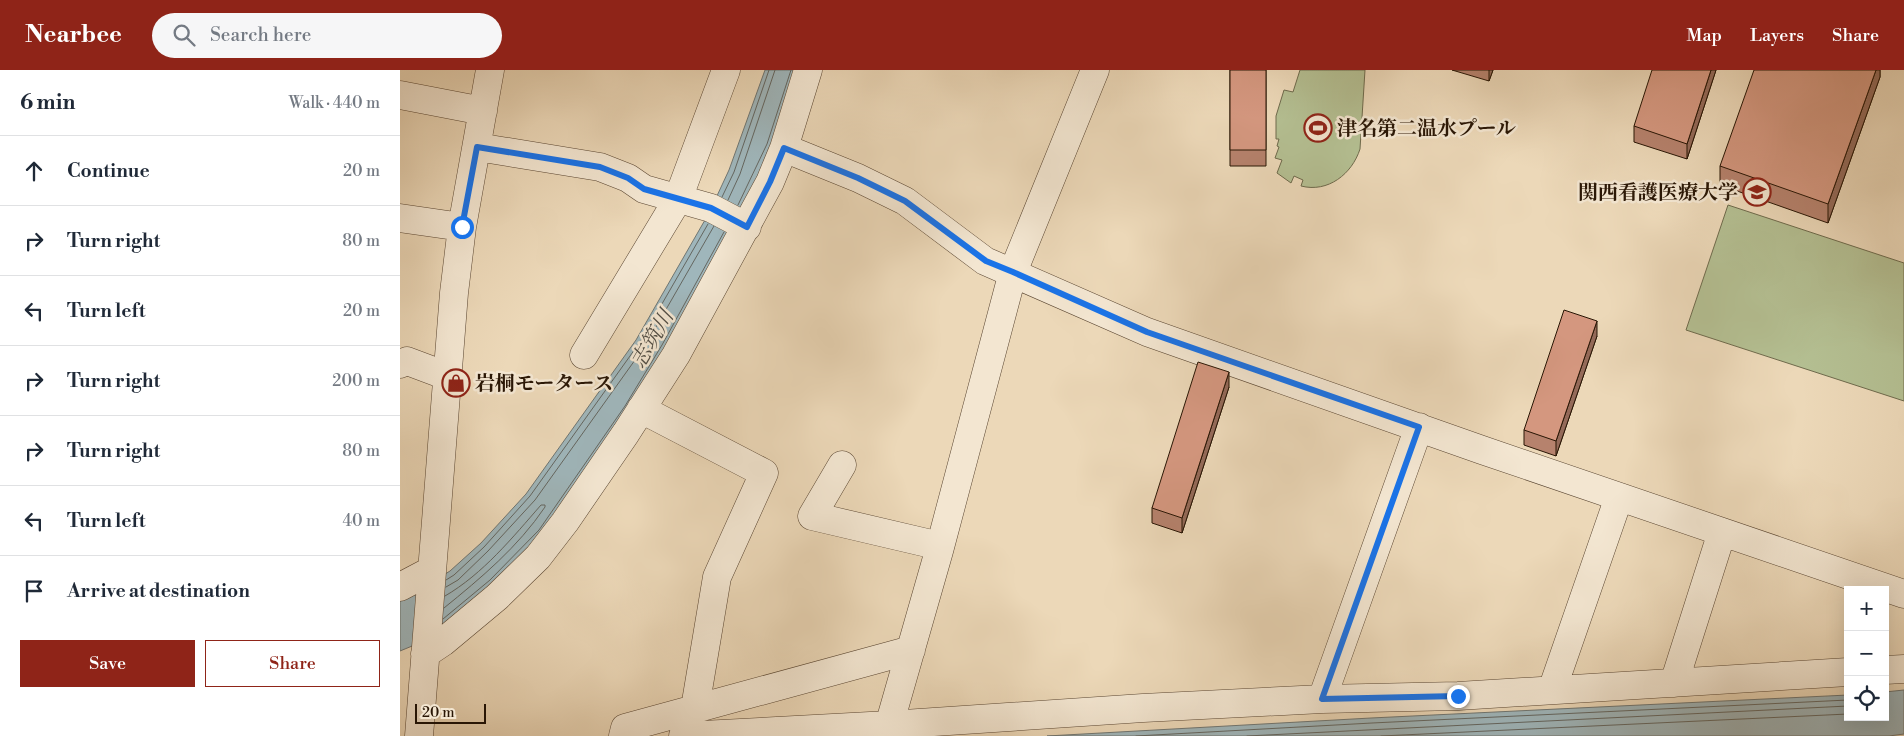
<!DOCTYPE html>
<meta charset="utf-8">
<style>
:root{--surface:#fff;--page:#f6f6f7;--text:#1f2937;--muted:#747a83;--line:#e0e1e3;--accent:#8f2418}
body{margin:0;font-family:"Libre Bodoni","Noto Serif JP",serif;background:var(--page);color:var(--text)}
.controls{position:absolute;right:15px;bottom:15px;display:grid;overflow:hidden;border-radius:0px;box-shadow:0 5px 20px #0002}
.controls button{width:45px;height:45px;display:grid;place-items:center;padding:0;border:0;border-bottom:1px solid var(--line);background:var(--surface);color:var(--text);font:25px sans-serif}
.scale{position:absolute;left:15px;bottom:12px;width:71px;box-sizing:border-box;padding-left:5px;border:2px solid #291605;border-top:0;font-size:14px;line-height:18px;white-space:nowrap;color:#291605;-webkit-text-stroke:4px #f3e6d1;paint-order:stroke}
.stop{position:absolute;width:15px;height:15px;margin:-11px;border:4px solid #1a73e8;border-radius:50%;background:#fff}
.stop.end{background:#1a73e8;border-color:#fff;box-shadow:0 1px 5px #0008}
.list{margin:0;padding:0;list-style:none}
h2{display:flex;justify-content:space-between;align-items:center;height:65px;margin:0;padding:0 20px;font-size:21px}
h2 small{font-size:16px;font-weight:400;color:var(--muted)}
.list li{display:grid;grid-template-columns:32px 1fr auto;gap:15px;align-items:center;box-sizing:border-box;height:70px;padding:0 20px;border-top:1px solid var(--line)}
.list b{display:block;font-size:19px;white-space:nowrap}
.list em{font-size:16px;font-style:normal;color:var(--muted)}
.actions{display:flex;gap:10px;padding:15px 20px}
.actions a{flex:1;padding:11px 0;border:1px solid var(--accent);border-radius:0px;text-align:center;font-size:18px;color:var(--accent)}
.actions .main{background:var(--accent);color:#fff}
.icon{flex:none;width:28px;height:28px;fill:none;stroke:currentColor;stroke-width:2;stroke-linecap:round;stroke-linejoin:round}
.map{position:relative;flex:none;width:1504px;height:666px;overflow:hidden}
header{display:flex;align-items:center;gap:30px;box-sizing:border-box;height:70px;padding:0 25px;background:var(--accent);color:#fff}
header strong{font-size:24px}
nav{display:flex;gap:28px;margin-inline-start:auto;font-size:18px}
.search{width:350px;height:45px;background:var(--page);display:flex;align-items:center;gap:12px;box-sizing:border-box;padding:0 18px;border-radius:28px;color:var(--muted);font-size:19px}
main{display:flex}
aside{flex:1;background:var(--surface)}
.map>svg:first-child{display:block}
.green{fill:#b4bf92;stroke:#6e6a4c}
.water{fill:#9fb6bb;stroke:#707672}
.lines{fill:none;stroke-linecap:round;stroke-linejoin:round}
.shore{stroke:#646660;stroke-width:1}
.minor-casing{stroke:#5a4632;stroke-width:29}
.minor{stroke:#f3e6d1;stroke-width:28}
.wall{fill:#b6826d;stroke:#291605}
.shaded-wall{fill:#946a59;stroke:#291605}
.building{fill:#d4977f;stroke:#291605}
.route{stroke:#1a73e8;stroke-width:6}
.labels{text-anchor:middle;stroke-width:5;stroke-linejoin:round;paint-order:stroke}
.poi-label{font-size:20px;font-weight:bold;fill:#291605;stroke:#f3e6d1;text-anchor:start}
.water-label{font-size:21px;font-style:italic;fill:#524e45;stroke:#f3e6d1}
</style>
<header>
<strong>Nearbee</strong>
<div class="search"><svg class="icon" aria-label="search" viewBox="0 0 24 24"><circle cx="10" cy="10" r="6"/><path d="M15 15l6 6"/></svg>Search here</div>
<nav><a>Map</a><a>Layers</a><a>Share</a></nav>
</header>
<main>
<aside>
<h2>6 min<small>Walk · 440 m</small></h2>
<ul class="list">
<li><svg class="icon" aria-label="ahead" viewBox="0 0 24 24"><path d="M12 20V5M6 11l6-6 6 6"/></svg><div><b>Continue</b></div><em>20 m</em></li>
<li><svg class="icon" aria-label="right" viewBox="0 0 24 24"><path d="M7 20v-9h11M14 6l5 5-5 5"/></svg><div><b>Turn right</b></div><em>80 m</em></li>
<li><svg class="icon" aria-label="left" viewBox="0 0 24 24"><path d="M17 20v-9H6M10 6l-5 5 5 5"/></svg><div><b>Turn left</b></div><em>20 m</em></li>
<li><svg class="icon" aria-label="right" viewBox="0 0 24 24"><path d="M7 20v-9h11M14 6l5 5-5 5"/></svg><div><b>Turn right</b></div><em>200 m</em></li>
<li><svg class="icon" aria-label="right" viewBox="0 0 24 24"><path d="M7 20v-9h11M14 6l5 5-5 5"/></svg><div><b>Turn right</b></div><em>80 m</em></li>
<li><svg class="icon" aria-label="left" viewBox="0 0 24 24"><path d="M17 20v-9H6M10 6l-5 5 5 5"/></svg><div><b>Turn left</b></div><em>40 m</em></li>
<li><svg class="icon" aria-label="arrive" viewBox="0 0 24 24"><path d="M6 21V4h12l-3 4 3 4H6"/></svg><div><b>Arrive at destination</b></div></li>
</ul>
<div class="actions"><a class="main">Save</a><a>Share</a></div>
</aside>
<div class="map">
<svg width="1504" height="666" viewBox="0 0 1504 666">
<rect width="100%" height="100%" fill="#ecd8b8"/>
<filter id="stains"><feTurbulence type="fractalNoise" baseFrequency=".004" numOctaves="4"/><feColorMatrix values="0 0 0 0 .2 0 0 0 0 .09 0 0 0 0 .02 0 0 0 .5 -.17"/></filter>
<radialGradient id="worn" r=".72"><stop offset=".6" stop-color="#630" stop-opacity="0"/><stop offset="1" stop-color="#630" stop-opacity=".3"/></radialGradient>
<!-- green -->
<path class="green" d="M900 0H965L960 79C952 104 928 123 901 116L903 110 894 106 891 113 877 103 882 90 875 88 879 77 877 76 879 69H876V46L884 20 893 22Z
M1328 135 1504 193V331L1286 260Z"/>
<!-- water -->
<path class="water" d="M365 0H402L377 78 234 343 98 519 17 574 0 581V527L19 520 50 501 81 473 126 424 236 270 309 143 329 100Z
M1504 620V664L1489 666H647L971 648 1448 625V647H1485V622Z"/>
<g class="lines">
<!-- shore -->
<path class="shore" d="M322 127 334 102 369 0
M328 130 340 104 375 0
M338 135 367 74 391 0
M46 510 54 505 84 477 130 426 240 272 308 154
M46 517 58 510 88 481 135 430 245 276 314 156
M44 538C81 508 118 477 145 437V435H141C113 467 83 504 45 526
M43 549 90 510 139 460 225 336 262 275 324 162
M736 666 972 653 1448 630
M847 666 1448 636
M981 666 1448 644"/>
<!-- minor casing -->
<g class="minor-casing">
<path id="minor" d="M0 25 83 41
M77 77 200 97 228 108 244 119 311 138 347 157
M384 78 458 108 505 131 585 191 747 262 1082 380 1504 524
M0 148 62 157
M184 285 278 129 326 0
M0 294 7 291 47 306
M241 339 364 403 317 507 295 638
M442 395 412 446 540 476
M0 517 32 500
M25 584 43 572 97 527 138 487 165 452 226 363 276 285 370 112 384 78 408 0
M1485 600 1504 599
M1274 613 1322 462
M1152 620 1219 427
M922 629 1019 357
M19 666 54 223 62 157 90 0
M223 666 225 658 511 580
M283 666 489 655 743 638 922 629 1058 626 1448 602
M486 666 539 481 613 202 695 0"/>
</g>
<!-- minor -->
<use href="#minor" class="minor"/>
</g>
<!-- wall -->
<path class="wall" d="M830 0H866V96H830Z
M1052 0H1093L1089 11Z
M1316 0 1287 89 1234 72V56Z
M1480 0V7L1428 153 1320 115V96Z
M1197 266 1156 386 1124 375V360Z
M829 317 782 463 752 453V438Z"/>
<!-- shaded-wall -->
<path class="shaded-wall" d="M1089 0H1093L1089 11Z
M1311 0H1316L1287 89V74Z
M1476 0H1480V7L1428 153V134Z
M1197 251V266L1156 386V371Z
M829 302V317L782 463V448Z"/>
<!-- building -->
<path class="building" d="M830 0H866V80H830Z
M1252 0H1311L1287 74 1234 56Z
M1354 0H1476L1428 134 1320 96Z
M1164 240 1197 251 1156 371 1124 360Z
M798 292 829 302 782 448 752 438Z"/>
<g class="lines">
<!-- route -->
<path class="route" d="M62 157 77 77 200 97 228 108 244 119 311 138 347 157 370 112 384 78 458 108 505 131 586 191 613 202 747 262 1019 357 922 629 1058 626"/>
</g>
<!-- icons -->
<defs>
<g id="stadium-ring" transform="scale(1.4375)"><circle r="9.5" fill="#f3e6d1" stroke="#8f2418" stroke-width="1.5"/><path d="M0-5a6.5 5 0 1 0 0 10a6.5 5 0 1 0 0-10ZM-3.5-1.8h7v3.6h-7Z" fill="#8f2418"/></g>
<g id="university-ring" transform="scale(1.4375)"><circle r="9.5" fill="#f3e6d1" stroke="#8f2418" stroke-width="1.5"/><path d="M0-5L7-2L0 1L-7-2ZM-4 1L0 2.5L4 1V4Q0 6-4 4Z" fill="#8f2418"/></g>
<g id="shop-ring" transform="scale(1.4375)"><circle r="9.5" fill="#f3e6d1" stroke="#8f2418" stroke-width="1.5"/><path d="M-5-2.5h2.3a2.7 3.5 0 0 1 5.4 0H5L5.5 6h-11ZM-1.5-2.5h3a1.5 2.3 0 0 0-3 0Z" fill="#8f2418"/></g>
</defs>
<g fill-rule="evenodd">
<use href="#stadium-ring" x="918" y="58"/>
<use href="#university-ring" x="1357" y="122"/>
<use href="#shop-ring" x="56" y="313"/>
</g>
<g class="labels">
<!-- poi labels -->
<g class="poi-label">
<text x="937" y="65">津名第二温水プール</text>
<text x="1338" y="129" text-anchor="end">関西看護医療大学</text>
<text x="75" y="320">岩桐モータース</text>
</g>
<!-- water labels -->
<g class="water-label">
<text transform="translate(252 269) rotate(-60)" y="7">志筑川</text>
</g>
</g>
<rect width="100%" height="100%" filter="url(#stains)"/>
<rect width="100%" height="100%" fill="url(#worn)"/>
</svg>
<div class="controls">
<button>+</button>
<button>−</button>
<button><svg class="icon" aria-label="locate" viewBox="0 0 24 24"><circle cx="12" cy="12" r="6"/><path d="M12 2v4M12 18v4M2 12h4M18 12h4"/></svg></button>
</div>
<div class="scale">20 m</div>
<div class="stop" style="left:62px;top:157px"></div>
<div class="stop end" style="left:1058px;top:626px"></div>
</div>
</main>
